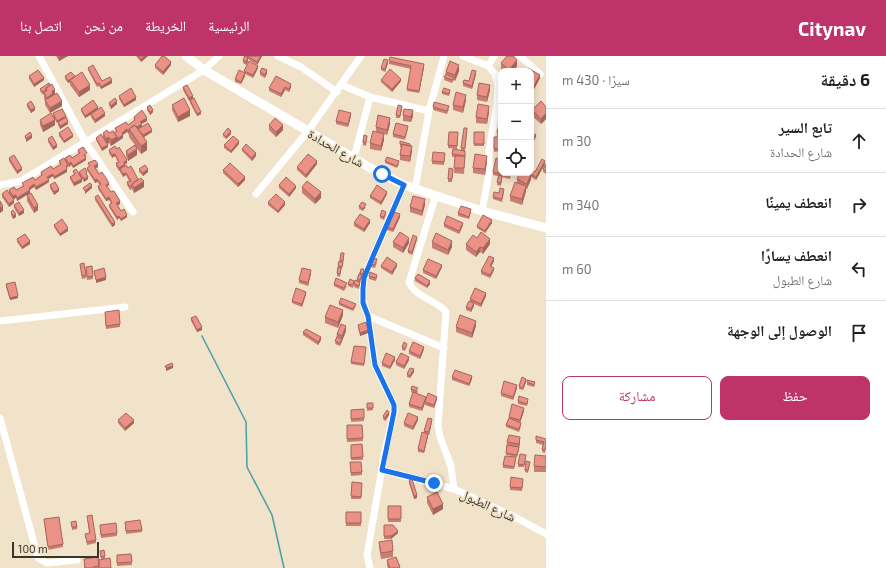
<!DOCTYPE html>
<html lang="ar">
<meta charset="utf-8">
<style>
:root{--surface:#fff;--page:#f6f6f6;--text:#202124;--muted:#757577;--line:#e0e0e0;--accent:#be336a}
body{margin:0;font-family:"Exo 2","Noto Naskh Arabic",sans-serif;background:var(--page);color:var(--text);direction:rtl}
.controls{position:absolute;right:12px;top:12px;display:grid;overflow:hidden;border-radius:8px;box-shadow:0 2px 10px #0003}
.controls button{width:36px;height:36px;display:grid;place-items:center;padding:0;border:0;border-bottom:1px solid var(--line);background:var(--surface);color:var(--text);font:20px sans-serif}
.scale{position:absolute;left:12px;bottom:10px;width:87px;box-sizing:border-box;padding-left:4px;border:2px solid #3a342b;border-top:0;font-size:11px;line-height:14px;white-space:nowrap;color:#3a342b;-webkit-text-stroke:3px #f1e2ca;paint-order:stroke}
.stop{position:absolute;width:12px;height:12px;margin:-9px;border:3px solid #1a73e8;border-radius:50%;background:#fff}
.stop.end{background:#1a73e8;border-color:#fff;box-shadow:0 1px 4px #0008}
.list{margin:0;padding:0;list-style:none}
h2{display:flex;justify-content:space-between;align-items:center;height:52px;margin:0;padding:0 16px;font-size:17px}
h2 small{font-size:13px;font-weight:400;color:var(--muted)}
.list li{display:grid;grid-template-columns:26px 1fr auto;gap:12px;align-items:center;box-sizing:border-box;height:64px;padding:0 16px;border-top:1px solid var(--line)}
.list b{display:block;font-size:15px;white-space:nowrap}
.list p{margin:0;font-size:13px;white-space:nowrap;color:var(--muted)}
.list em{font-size:13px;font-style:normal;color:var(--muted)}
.actions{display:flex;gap:8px;padding:12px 16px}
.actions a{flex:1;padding:9px 0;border:1px solid var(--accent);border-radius:8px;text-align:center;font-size:14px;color:var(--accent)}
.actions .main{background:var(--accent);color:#fff}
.icon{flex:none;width:22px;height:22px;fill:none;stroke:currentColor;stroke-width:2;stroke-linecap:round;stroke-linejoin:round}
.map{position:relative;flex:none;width:546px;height:512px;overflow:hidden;direction:ltr}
header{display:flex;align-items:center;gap:24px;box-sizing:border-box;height:56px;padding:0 20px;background:var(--accent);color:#fff}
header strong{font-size:19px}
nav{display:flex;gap:22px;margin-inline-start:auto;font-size:14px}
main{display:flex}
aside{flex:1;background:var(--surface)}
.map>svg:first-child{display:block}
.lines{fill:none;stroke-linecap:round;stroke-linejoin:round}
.stream{stroke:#479fa5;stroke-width:1.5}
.minor{stroke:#fff;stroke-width:7}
.tertiary{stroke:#fff;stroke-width:9}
.wall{fill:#ca7d72}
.shaded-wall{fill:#a4665d}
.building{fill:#eb9185;stroke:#a4665d}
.route{stroke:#1a73e8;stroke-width:5}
.labels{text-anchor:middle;stroke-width:3.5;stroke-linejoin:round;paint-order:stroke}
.street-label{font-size:13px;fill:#3a342b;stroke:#f1e2ca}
</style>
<header>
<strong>Citynav</strong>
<nav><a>الرئيسية</a><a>الخريطة</a><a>من نحن</a><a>اتصل بنا</a></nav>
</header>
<main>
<aside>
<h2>6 دقيقة<small>سيرًا · 430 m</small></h2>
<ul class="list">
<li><svg class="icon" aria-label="ahead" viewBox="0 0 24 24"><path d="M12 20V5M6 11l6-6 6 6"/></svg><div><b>تابع السير</b><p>شارع الحدادة</p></div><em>30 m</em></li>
<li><svg class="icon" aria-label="right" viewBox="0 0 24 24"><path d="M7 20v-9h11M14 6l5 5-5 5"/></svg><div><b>انعطف يمينًا</b></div><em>340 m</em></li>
<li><svg class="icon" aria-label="left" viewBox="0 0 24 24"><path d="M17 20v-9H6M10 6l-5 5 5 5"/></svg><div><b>انعطف يسارًا</b><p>شارع الطبول</p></div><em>60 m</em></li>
<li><svg class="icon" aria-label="arrive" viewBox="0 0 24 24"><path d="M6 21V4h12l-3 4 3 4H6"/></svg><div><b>الوصول إلى الوجهة</b></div></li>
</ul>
<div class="actions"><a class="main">حفظ</a><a>مشاركة</a></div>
</aside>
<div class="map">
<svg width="546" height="512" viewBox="0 0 546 512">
<rect width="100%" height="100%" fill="#f1e2ca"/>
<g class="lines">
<!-- stream -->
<path class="stream" d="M202 280 246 366 247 411 272 459 284 512"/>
<!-- minor -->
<path class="minor" d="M39 0 86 87 133 156
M278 0 301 11 337 36
M463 0 488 10 495 18 498 29 497 48 489 95V117L482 155
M520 0 540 18
M488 10 494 0
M342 29 370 41 429 55
M354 102 370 41
M0 129 21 125 204 14 219 0
M415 133 429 55 444 0
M256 138 308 75 361 0
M436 139 409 226C414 241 437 244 446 256L438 369 440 381 451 410 454 433
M368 260 444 292
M0 265 125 251
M0 362 38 502 47 507 77 504
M382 414 454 433 513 460 546 478
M370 512 367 499 385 395 394 356V349L375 309 368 260 363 247V233L364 222 371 205 404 129"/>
<!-- tertiary -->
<path class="tertiary" d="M186 0 204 14 308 75 367 110 404 129 482 155 546 172"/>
</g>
<!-- wall -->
<path class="wall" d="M56 0H68L59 5Z
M136 0H148L141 6Z
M243 0H262L257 9 248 3V5L246 9 243 7V4L245 1Z
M515 0 514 2 517 10 513 15H503L501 13V7Z
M389 5 424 11 419 37 407 35 411 13 389 8Z
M388 7 385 16 381 14V12Z
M155 9H171L163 19 155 12Z
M88 12 102 25 112 27 101 33 99 30 97 31 88 14Z
M258 12 253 22 245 18V20L241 28 235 26V23L244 17V15Z
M459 15 455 25 454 24 452 27 444 24 446 16Z
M531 15 540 22 533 35 531 34Z
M260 16 267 17 265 22 260 19Z
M476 18 472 33 463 30V27L469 25Z
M29 20 44 24 34 31 29 23Z
M65 20 75 21 90 34 79 41 70 29V26L68 27 65 23Z
M381 24 401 25 392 36 381 26Z
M49 27 62 50 50 57 45 49V45L44 42V38L43 39 40 35V33Z
M183 31 201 58 197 60 190 47V44L189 45 183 34Z
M291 31 289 36 285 34 281 41 269 35V32Z
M490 34 487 46 477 44V39Z
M442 36H450L449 40 442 38Z
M119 40 136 44 124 51 119 43Z
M466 44 463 57 453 54V49Z
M109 47 117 48 111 53 109 49Z
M27 48 35 54 31 57 27 51Z
M172 49 190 60 178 66 172 54Z
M147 51 153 56 150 59 147 54Z
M433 51 449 53 447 58 433 54Z
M546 51V63L541 68 532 60V54Z
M81 53 98 54 105 60 95 67 91 61V59L85 62 81 55Z
M402 53 400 62H396V59Z
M489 56 487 68 476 67V61Z
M53 57 66 62 68 68 60 73 58 69V67H57L55 64V69L43 76 40 69V64L53 60Z
M403 59 413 60 411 66 403 65Z
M351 60 348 71 336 68V65Z
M134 61 147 65 141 68 142 70 152 76 144 81 147 94 141 98 135 90 137 99 128 105 126 100V95L135 89 129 81V79L127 76 123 79V82L111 90 109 87 107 88 108 91 102 95 96 84V82L103 81V77H114L116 76 115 72 128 69 134 65Z
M501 65V83L499 82V95L494 96V81H497V76Z
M390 68 387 79 384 78V84L381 95 370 93V87L376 76V71Z
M269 69 283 74 276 81 269 74Z
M408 73 405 84 393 81V78Z
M467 75 465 95V98L464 118 454 117 455 101H452V98L461 95V92Z
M474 76H484V90H474Z
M59 77 73 81 64 87 59 80Z
M223 78H231L226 83 223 80Z
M458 79 457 93 448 92V89Z
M367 82 366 90 363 89V86Z
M48 83 57 91 53 94 48 86Z
M239 88 231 97 224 92V89Z
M400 88 410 90 412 95 410 106 400 104V99L401 91H400Z
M115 90 127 107 125 108V110L128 112 138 123 144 131 134 137 132 133 130 134 127 129V126L129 125 126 119 123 121 120 116V114L119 115 116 110V107L118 106 115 100 112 102 109 97V94Z
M242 93 256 100 252 105 242 95Z
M78 94 87 100 85 101 86 104 73 112 71 109 69 111 68 110V111L67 112V116L54 123 53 120 48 123 49 126 36 134 34 131 30 134V137L17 145 16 142 13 143 14 147 9 151 2 141V138L12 142 9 137V134H16L23 130 22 127 35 124 41 120V116L53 113 60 109 59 105 65 103V102H72L78 98Z
M445 100 444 109 432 108V105Z
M9 102 22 114 17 118 9 105Z
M385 105 399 108 397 112 385 107Z
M487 105 485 119 473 117V112Z
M88 107 98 111 96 112 99 118 109 129 107 131 120 148 118 149 121 155 127 161 121 165 119 162 117 164 109 151V149L111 147 109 144 106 145 98 133V130L100 129 97 126 95 127 87 114V112L89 110Z
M317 108 306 122 297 114V111Z
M545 108 536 124 531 121V123L527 133H526V135L522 149 510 145V140L517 127V123L535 116Z
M546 108V118L543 116V113Z
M139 113 148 116 143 120 139 116Z
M223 114 245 124 238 131 223 117Z
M73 115 79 118V116L87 119 88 123 84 126 82 123V126L74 130 70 123V121L74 119Z
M453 115 452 126H448V123Z
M493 116 511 117 510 123 502 121 501 130 497 129 498 120 493 119Z
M50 129 59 135 54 139 50 132Z
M279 129 296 132 289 141 279 132Z
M302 131 321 142 315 148 302 137Z
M504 136 502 146 493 143V141L499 137Z
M387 138 381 149 370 142V140Z
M27 139 38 154 34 157 27 145Z
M95 141 115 169 112 171 95 144Z
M268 146 285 149 278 157 268 149Z
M14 149 24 157 19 160 14 152Z
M425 149 422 160 410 156V151Z
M359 150 366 151 363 155 359 153Z
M11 156 16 161 13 163 11 159Z
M471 156 469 163 458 160V157Z
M386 158 384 164 380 162V160Z
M400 161 393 176 387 174V171Z
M354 167H370L364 176 354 170Z
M492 167 485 177 477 172V170Z
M444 168 463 169 459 178 444 171Z
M54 169 68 175 60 180 54 171Z
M477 182 490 188 483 198 480 196 476 201 466 194V188Z
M17 183 30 188 22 193 17 186Z
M417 183 412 199 408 197V195Z
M393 186 409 187 403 197 393 191Z
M432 186 452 191 448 199 432 192Z
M341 197 344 200 342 213H341L340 221 337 220V217L338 212 339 205H340Z
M494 205 491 210 494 214 490 222 481 218V215Z
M377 206 375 212 370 211V208Z
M80 208 86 219V222L82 223Z
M381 210H397L392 219 381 212Z
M86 211 93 220V223L87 224Z
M442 211 436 223 423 217V214Z
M361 213 364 216 360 227 359 233 354 231V228L357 225V223Z
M311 217 308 230 299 227V224Z
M369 220 377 221 376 225 369 223Z
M415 222 430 228 427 232 415 225Z
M354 227 353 232 348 230V228Z
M6 228 18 242 10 244 6 231Z
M334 228 347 230 344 235 334 230Z
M306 238 302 251 292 247V245Z
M486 240 481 251 474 248V250L471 256 466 254V251L470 245V243Z
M339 247 356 250 353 255 339 249Z
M105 256 120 268V271L106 273Z
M343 259 338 272 325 267V261Z
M191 262 202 274 197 276 191 265Z
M358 269 368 277 360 280 358 271Z
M476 270 472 282 456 276V271Z
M346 275 340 290 335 288 337 278Z
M303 276 321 284 318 289 303 279Z
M407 290 405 295 402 294V291Z
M424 293 420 303 409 298V295Z
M366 294 364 310 351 308V306Z
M395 304 390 313 382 310V307Z
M409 304 404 313 396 309V306Z
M414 316 410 322 407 321V318Z
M452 321 472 323 469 330 452 324Z
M526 326 523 334 519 333V330Z
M527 326 535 329 534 331 527 329Z
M517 332 513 344 501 340V337Z
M411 333 418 335 417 338 426 344 437 343 434 352 425 349 426 344 422 355 409 351V348L413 337 411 336Z
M518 345 528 346 527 350 518 348Z
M367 347H373V354L367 355Z
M364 353V365L351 366V354Z
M524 355 520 366 521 370 519 376 506 371V369L509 362V361Z
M389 359 385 365 383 363V360Z
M118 364 134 367 125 375 118 367Z
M418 364 413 374 404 370V367Z
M432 365 429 379H428L424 397 418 396V393L424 377V375Z
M347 369H362L363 385 347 386Z
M546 383V392L545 397 542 396 543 389 536 387V384Z
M507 386 520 387 517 401 506 399Z
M362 388 363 404H351V389Z
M546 400V416H534V410Z
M526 401 524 411H518V408Z
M516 404 514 413 503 412V409Z
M350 406H361L362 419 351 420Z
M530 408 528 417 525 416V414Z
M409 424 417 442 414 443 409 427Z
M523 425 522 435 510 434V431Z
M352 426 362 427 361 443H351Z
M427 441 443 453 433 459 427 447Z
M388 450H401V466H388Z
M346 456H361V470H346Z
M87 460 96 484V487L87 489 85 478 89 477Z
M44 463 63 488V491L48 494Z
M71 466 77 471V473L72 474Z
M125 466 142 474V476L126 478Z
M100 469 117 477V480L101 482Z
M384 469 398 477 391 483H384Z
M379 486 393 495V501L381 503 379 491Z
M100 495 105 500V503L111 512H84V503H101Z
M131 498 132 509 117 510V499Z
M387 504 400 512H388L387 510Z"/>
<!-- shaded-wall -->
<path class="shaded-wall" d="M59 0H68L59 5Z
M145 0H148L141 6V3Z
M261 0H262L257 9V6Z
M248 2V5L246 9V6Z
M388 4V7L385 16V13Z
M517 4V10L513 15H509Z
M171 6V9L163 19V16Z
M424 8V11L419 37V35Z
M459 9V15L455 25V19Z
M258 10V12L253 22V19Z
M267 14V17L265 22V19Z
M476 15V18L472 33V30Z
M245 17V20L241 28V26Z
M540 19V22L533 35V32Z
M75 20V23L70 24V26L68 27V25Z
M44 22V24L34 31V28Z
M401 23V25L392 36V33Z
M112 24V27L101 33V31Z
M291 28V31L289 36V33Z
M90 29V34L79 41V36Z
M490 29V34L487 46V41Z
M285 31V34L281 41V38Z
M55 34V39L53 43 47 47V42L52 35Z
M466 39V44L463 57V51Z
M193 40V43L189 45V42Z
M136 41V44L124 51V49Z
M62 45V50L50 57V52Z
M117 45V48L111 53V50Z
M489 50V56L487 68V63Z
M98 51V54L85 62V60Z
M35 52V54L31 57V54Z
M153 54V56L150 59V56Z
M190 54V60L178 66V61Z
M413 54V60L411 66V61Z
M201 56V58L197 60V58Z
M105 57V60L95 67V64Z
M351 57V60L348 71V68Z
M546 57V63L541 68V63Z
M66 60V63L57 67V65Z
M147 62V65L140 69V66Z
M390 62V68L387 79V74Z
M55 64V69L43 76V70Z
M68 66V68L60 73V70Z
M142 68V71L131 75Z
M283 69V74L276 81V76Z
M127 73V76L122 79V77Z
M152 74V76L141 83V81Z
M231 75V78L226 83V81Z
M384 78V84L381 95V90Z
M32 79V82L26 86V83Z
M73 79V81L64 87V85Z
M123 79V82L111 90V84L117 81Z
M536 79V81L532 88V85Z
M109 81V87L106 88V83Z
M239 85V88L231 97V95Z
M147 86V94L141 98V90Z
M57 89V91L53 94V91Z
M108 89V91L102 95V92Z
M412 90V95L410 106V100Z
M137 93V99L128 105V99Z
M256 97V100L252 105V102Z
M115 98V100L112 102V99Z
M487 100V105L485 119V113Z
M86 102V104L73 112V110Z
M127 104V107L124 109V106Z
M317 105V108L306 122V119Z
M545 105V108L536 124V121Z
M71 106V109L69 111V108Z
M98 108V111L94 113V110Z
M125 108V111L120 113V114L119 115V112Z
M22 112V114L17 118V115Z
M67 113V116L54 123V121Z
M148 113V116L143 120V117Z
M126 117V119L123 121V118Z
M53 118V120L47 124V121Z
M531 118V123L527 133V128Z
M88 121V123L84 126V123Z
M245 121V124L238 131V128Z
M82 123V126L74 130V127Z
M97 123V126L95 127V124Z
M49 124V126L36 134V131Z
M144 125V131L134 137V132Z
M109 127V129L106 131V129Z
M34 128V131L29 134V132Z
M92 129V132L85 138V135Z
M296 130V132L289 141V138Z
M526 130V135L522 149V143Z
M59 133V135L54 139V136Z
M30 134V137L17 145V142Z
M321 136V142L315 148V143Z
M387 136V138L381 149V146Z
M16 139V142L13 143V140Z
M109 141V144L106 145V143Z
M425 143V149L422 160V155Z
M14 144V147L9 151V148Z
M120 145V148L116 150V147Z
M285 146V149L278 157V155Z
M38 149V154L34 157V152Z
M3 150V155L0 157V152Z
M24 154V157L19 160V157Z
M16 158V161L13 163V160Z
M400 158V161L393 176V173Z
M127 159V161L121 165V163Z
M119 160V162L117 164V161Z
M370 164V167L364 176V173Z
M492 164V167L485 177V175Z
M115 166V169L112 171V168Z
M463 167V169L459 178V175Z
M68 172V175L60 180V178Z
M417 181V183L412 199V196Z
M409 182V187L403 197V192Z
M490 183V188L483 198V192Z
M30 185V188L22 193V191Z
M452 185V191L448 199V194Z
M480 191V196L476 201V196Z
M494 202V205L490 213V210Z
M397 208V210L392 219V216Z
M442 209V211L436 223V220Z
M494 212V214L490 222V219Z
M311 214V217L308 230V227Z
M106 221V224L96 227V224Z
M430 225V228L427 232V230Z
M306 236V238L302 251V248Z
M486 237V240L481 251V248Z
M18 240V242L10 244V242Z
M474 247V250L471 256V253Z
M343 254V259L338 272V266Z
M476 265V270L472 282V277Z
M346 270V275L340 290 342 280Z
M202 271V274L197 276V274Z
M368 274V277L360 280V277Z
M321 281V284L318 289V286Z
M424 291V293L420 303V300Z
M395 301V304L390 313V311Z
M409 301V304L404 313V310Z
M173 310V312L166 315V312Z
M414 313V316L410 322V320Z
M472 320V323L469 330V328Z
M526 323V326L523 334V332Z
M517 329V332L513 344V341Z
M426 341V344L422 355V352Z
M437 341V343L434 352V349Z
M524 352V355L520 367V364Z
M389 356V359L385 365V362Z
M418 361V364L413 374V371Z
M432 363V365L429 379V376Z
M134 364V367L125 375V372Z
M428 378V380L424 397V395Z
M520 381V387L517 401V399Z
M417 439V442L414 443V440Z
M443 448V453L433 459V453Z
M398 475V477L391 483V480Z"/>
<!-- building -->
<path class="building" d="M138 0H145L141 3Z
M162 0H164L171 6 163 16 155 9Z
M245 0 248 2 246 6 243 4Z
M247 0H261L257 6Z
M507 0H512L517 4 509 14 501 7Z
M390 1 424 8 419 35 407 33 411 10 389 5Z
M384 3 388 4 385 13 381 12Z
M249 5 258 10 253 19 244 15Z
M450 5 459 9 455 19 446 16Z
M93 9 102 25 110 21 112 24 101 31 99 27 97 28 88 12Z
M262 12 267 14 265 19 260 16Z
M528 12 540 19 533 32 531 31V15H526Z
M390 13 401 23 392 33 381 24Z
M38 14 44 22 34 28 29 20Z
M239 14 245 17 241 26 235 23Z
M472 14 476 15 472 30 463 27 464 24 469 25Z
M71 16 75 20 68 25 65 20Z
M82 16 90 29 79 36 70 24Z
M446 18 454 22 452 24 444 21Z
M276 20 291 28 289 33 285 31 281 38 269 32Z
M49 27 50 29 46 32V34L43 36 40 33Z
M479 27 490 29 487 41 477 39Z
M52 28 55 34 52 35 53 37 47 42 44 37 47 34 46 32Z
M187 29 193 40 189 42 183 31Z
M131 32 136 41 124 49 119 40Z
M444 32 450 34 449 38 442 36Z
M456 36 466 39 463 51 453 49Z
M57 37 62 45 50 52 45 44Z
M115 42 117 45 111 50 109 47Z
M184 42 190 54 178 61 172 49Z
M194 42 201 56 197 58 190 44Z
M93 44 98 51 85 60 81 53Z
M31 45 35 52 31 54 27 48Z
M541 45 546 51V57L541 63 532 54Z
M434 46 449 50 447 55 433 51Z
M478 48 489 50 487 63 476 61Z
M150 49 153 54 150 56 147 51Z
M398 49 402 50 400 60 396 59Z
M101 51 105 57 95 64 91 58Z
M62 53 66 60 57 65 53 57Z
M404 53 413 54 411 61 403 59Z
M142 54 147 62 140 66 142 68 137 71 135 69 129 73V76L127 73 122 77 123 79 117 83V81L114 77 117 75 115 72 126 66 128 69 135 64 134 61Z
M339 54 351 57 348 68 336 65Z
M51 57 55 64 43 70 40 64Z
M378 59 390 62 387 74 376 71Z
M66 61 68 66 60 70 58 66Z
M275 62 283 69 276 76 269 69Z
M501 65V77L497 76Z
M148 67 152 74 143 79 138 73Z
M396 67 408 70 405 81 393 78Z
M135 69 147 86 141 90 129 73Z
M68 71 73 79 64 85 59 77Z
M228 72 231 75 226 81 223 78Z
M464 72H467L465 92H461Z
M107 74 109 77 113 75 117 81 111 84 109 81 106 83 103 77Z
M373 75 384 78 381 90 370 87Z
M30 76 32 79 26 83 25 80Z
M449 76H458L457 90 448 89Z
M474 76H484V88H474Z
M531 76 536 79 532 85 531 84Z
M101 78 108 89 102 92 96 82Z
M364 79 367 80 366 87 363 86Z
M52 80 57 89 53 91 48 83Z
M233 80 239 85 231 95 224 89Z
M494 81H499V93H494Z
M400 85 410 88V90L400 88Z
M246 88 256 97 252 102 242 93Z
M402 88 412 90 410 100 400 99Z
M135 89 137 93 128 99 126 95Z
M115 90 117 93 119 91 127 104 124 106 125 108 119 112 116 107 119 106 115 98 112 99 109 94Z
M83 91 87 97 84 99 86 102 73 110 71 106 69 108 65 102 70 99 72 102 80 97 78 94Z
M453 93 465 95V100L452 98Z
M433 96 445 97 444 106 432 105Z
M308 98 317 105 306 119 297 111Z
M475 98 487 100 485 113 473 112Z
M14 99 22 112 17 115 9 102Z
M455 100H465L464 112H454Z
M387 101 399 105 397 110 385 105Z
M64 102 68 109 66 110 67 113 54 121 53 118 47 121 49 124 36 131 34 128 29 132 30 134 17 142 16 139 13 140 9 134 14 131 16 134 24 130 22 127 33 121 35 124 42 119 41 116 51 110 53 113 61 108 59 105Z
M496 102 501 104V117H510V120L493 116Z
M542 103 545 105 536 121 529 117H531V114L535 116Z
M95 104 98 108 94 110 99 118 102 116 106 122 109 127 106 129 111 136 114 135 120 145 116 147 121 155 124 153 127 159 121 163 119 160 117 161 109 149 112 147 109 141 106 143 98 130 101 128 97 123 95 124 87 112 90 110 88 107Z
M230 107 245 121 238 128 223 114Z
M546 108V115L543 113Z
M126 109 128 112 131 110 138 123 132 128V130L130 131 127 126 131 125 126 117 123 118 120 113Z
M145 109 148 113 143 117 139 113Z
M85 112 87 116 86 117 88 121 84 123 79 116Z
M449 112 453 113 452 123H448Z
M76 113 82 123 74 127 70 121 75 118 73 115Z
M520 117H529L531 118 527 128 517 123Z
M499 119 502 120 501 127 497 126Z
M286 121 296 130 289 138 279 129Z
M141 122 144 125 134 132 132 128Z
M307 125 321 136 315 143 302 131Z
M55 126 59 133 54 136 50 129Z
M515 126 526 130 522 143 510 140Z
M90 127 92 129 85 135 83 132Z
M377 129 387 136 381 146 370 140Z
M500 132 504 133 502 143 493 141 494 136 499 137Z
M7 134 14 144 9 148 2 138Z
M31 137 38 149 34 152 27 139Z
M276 138 285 146 278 155 268 146Z
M98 139 115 166 112 168 95 141Z
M413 140 425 143 422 155 410 151Z
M0 145 3 150 0 152Z
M19 146 24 154 19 157 14 149Z
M362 146 366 148 363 153 359 150Z
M461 150 471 153 469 161 458 157Z
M13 154 16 158 13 160 11 156Z
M382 154 386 156 384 161 380 160Z
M394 156 400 158 393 173 387 171Z
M360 158 370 164 364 173 354 167Z
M483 159 492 164 485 175 477 170Z
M447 160 463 167 459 175 444 168Z
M62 163 68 172 60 178 54 169Z
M400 176 409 182 403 192 393 186Z
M481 176 490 183 483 192 480 191 476 196 466 188 473 179 477 182Z
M436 177 452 185 448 194 432 186Z
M25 178 30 185 22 191 17 183Z
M413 179 417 181 412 196 408 195Z
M341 197H344L343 205 340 204Z
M489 200 494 202 490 210 494 212 490 219 481 215Z
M387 201 397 208 392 216 381 210Z
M373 202 377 203 375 209 370 208Z
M428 203 442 209 436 220 423 214Z
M339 205 343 206 342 211 338 210Z
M84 207 86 219 82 220 80 208Z
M92 210 93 220 87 221 86 211Z
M338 211 341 212 340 218 337 217Z
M104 212 106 221 96 224 94 215Z
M302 212 311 214 308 227 299 224Z
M361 213H364L363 218 360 217Z
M370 216 377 219 376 222 369 220Z
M359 218 362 219 360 224 357 223Z
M418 218 430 225 427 230 415 222Z
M336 222 347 227 344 232 334 228Z
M350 223 354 225 353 229 348 228Z
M355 224 360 226 359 230 354 228Z
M15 226 18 240 10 242 6 228Z
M296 232 306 236 302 248 292 245Z
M475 232 486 237 481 248 470 243Z
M341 242 356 248 353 253 339 247Z
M469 245 474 247 471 253 466 251Z
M330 249 343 254 338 266 325 261Z
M119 254 120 268 106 270 105 256Z
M460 259 476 265 472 277 456 271Z
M196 260 202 271 197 274 191 262Z
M366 266 368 274 360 277 358 269Z
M341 268 346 270 342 280 337 278Z
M306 273 321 281 318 286 303 276Z
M337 281 342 283 340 287 335 285Z
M404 286 407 288 405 293 402 291Z
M413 286 424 291 420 300 409 295Z
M354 290 366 291 364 308 351 306Z
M386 297 395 301 390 311 382 307Z
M401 297 409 301 404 310 396 306Z
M172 307 173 310 166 312 165 310Z
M410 312 414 313 410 320 407 318Z
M455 314 472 320 469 328 452 321Z
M522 321 526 323 523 332 519 330Z
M527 324 535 326 534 329 527 326Z
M504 325 517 329 513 341 501 337Z
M412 330 418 332 416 335 411 333Z
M413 336 426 341 422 352 409 348Z
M428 337 437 341 434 349 425 346Z
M519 340 528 343 527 348 518 345Z
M367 347H373V352H367Z
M512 348 524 352 520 364 509 361Z
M364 353V362L351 363V354Z
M387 354 389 356 385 362 383 360Z
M126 357 134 364 125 372 118 364Z
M408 357 418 361 413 371 404 367Z
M428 362 432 363 429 376 424 375Z
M509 362 521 367 519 373 506 369Z
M347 369H362L363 382 347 383Z
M422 376 428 378 424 395 418 393Z
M509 379 520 381 519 388 507 386Z
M536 380 546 383V390L545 394 542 393 544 386 536 384Z
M362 388 363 401 351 402V389Z
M507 389 519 391 517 399 506 397Z
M520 398 526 399 524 409 518 408Z
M535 399 546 400V411L534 410Z
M505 400 516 401 514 411 503 409Z
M526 405 530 406 528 414H525Z
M350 406H361L362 416 351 417Z
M511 421 523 423 522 432 510 431Z
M412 423 417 439 414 440 409 424Z
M352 426 362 427 361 441 351 440Z
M437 436 443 448 433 453 427 441Z
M388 450H401V463H388Z
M346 456H361V467H346Z
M92 459 96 484 87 486 85 478 90 477 87 460Z
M59 461 63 488 48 491 44 463Z
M140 464 142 474 126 475 125 466Z
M76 465 77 471H72L71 466Z
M116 467 117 477 101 479 100 469Z
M384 469H393L398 475 391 480H384Z
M392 484 393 495 381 497 379 486Z
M104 494 105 500 101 501 100 495Z
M131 498 132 506 117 507V499Z
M98 501 99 510 93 511V512H85L84 503Z
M396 501 400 511 398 512H390L387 504Z
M110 502 111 512H99V504Z"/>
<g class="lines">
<!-- route -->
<path class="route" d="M382 118 404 129 371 205 364 222 363 233V247L368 260 375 309 394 349V356L382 414 434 427"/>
</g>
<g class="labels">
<!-- street labels -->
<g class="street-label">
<text transform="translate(336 92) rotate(30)" y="5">شارع الحدادة</text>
<text transform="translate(488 449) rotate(25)" y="5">شارع الطبول</text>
</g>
</g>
</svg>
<div class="controls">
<button>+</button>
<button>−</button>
<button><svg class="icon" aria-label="locate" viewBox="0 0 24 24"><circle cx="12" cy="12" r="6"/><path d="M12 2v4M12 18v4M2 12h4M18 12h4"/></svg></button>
</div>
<div class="scale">100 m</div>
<div class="stop" style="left:382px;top:118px"></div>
<div class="stop end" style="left:434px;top:427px"></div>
</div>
</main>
